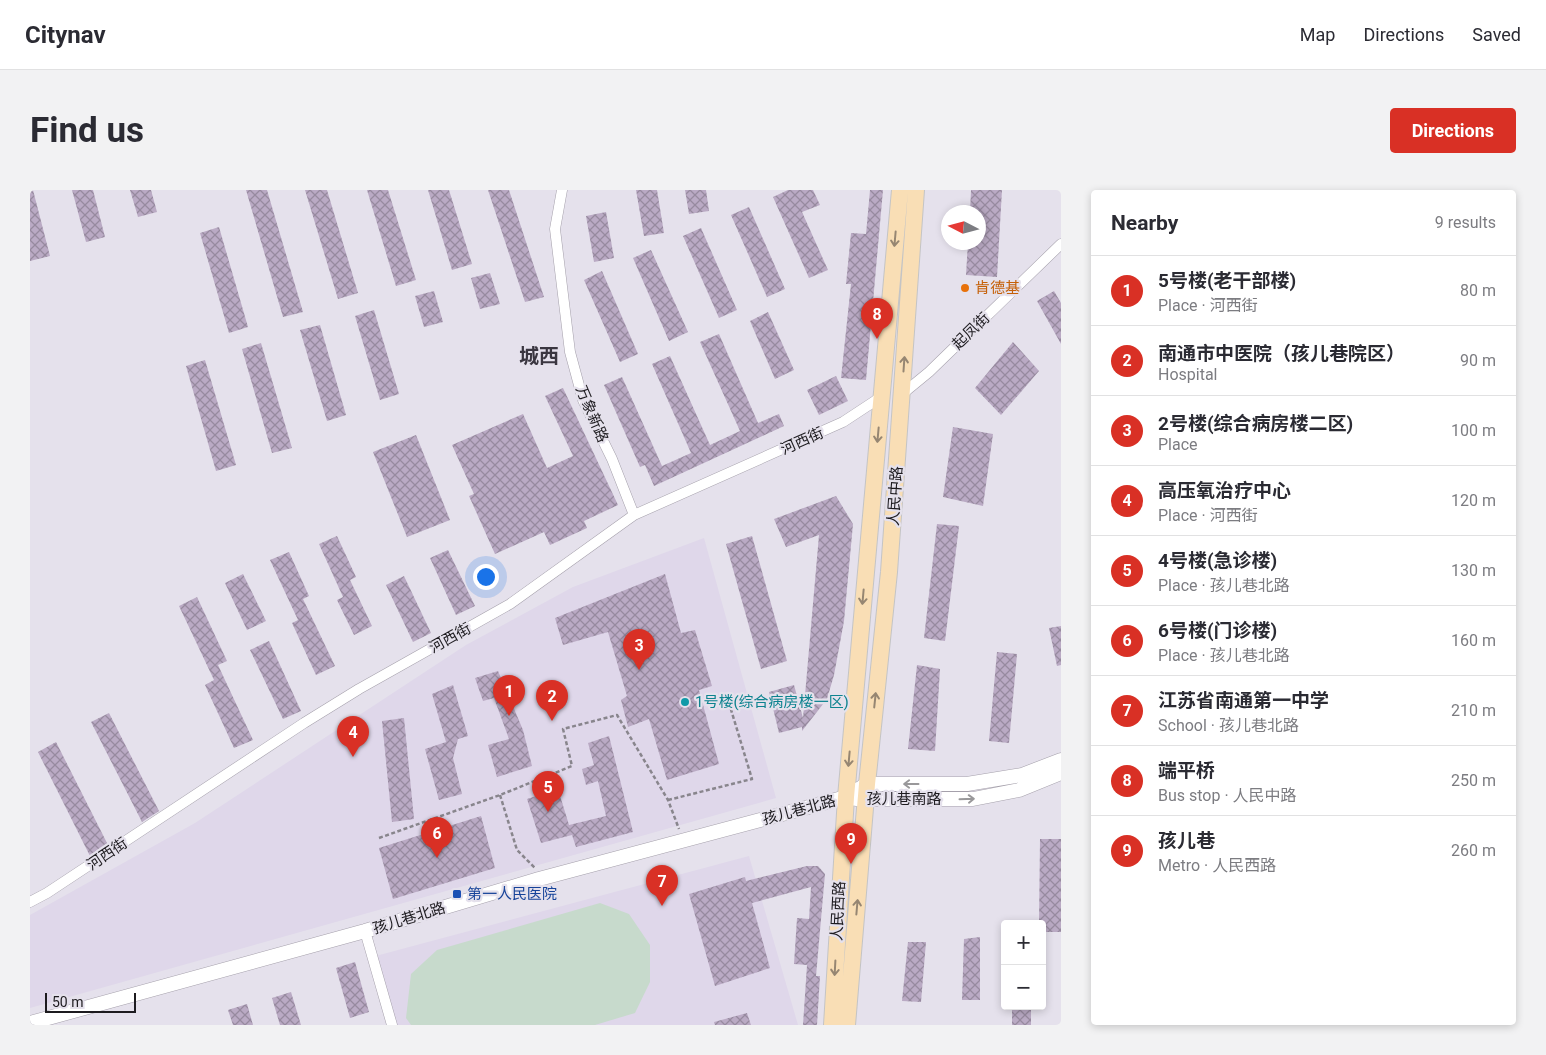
<!DOCTYPE html>
<meta charset="utf-8">
<style>
:root{--surface:#fff;--page:#f2f2f3;--text:#2b2b33;--muted:#7c7c81;--line:#e1e1e2;--accent:#d93025}
body{margin:0;font-family:Roboto,"Noto Sans SC",sans-serif;background:var(--page);color:var(--text)}
.controls{position:absolute;right:15px;bottom:15px;display:grid;overflow:hidden;border-radius:5px;box-shadow:0 2px 8px #0003}
.controls button{width:45px;height:45px;display:grid;place-items:center;padding:0;border:0;border-bottom:1px solid var(--line);background:var(--surface);color:var(--text);font:25px sans-serif}
.compass{position:absolute;left:911px;top:15px;width:45px;height:45px;border-radius:50%;background:var(--surface);box-shadow:0 2px 8px #0003;rotate:276deg}
.scale{position:absolute;left:15px;bottom:12px;width:91px;box-sizing:border-box;padding-left:5px;border:2px solid #1d1b1f;border-top:0;font-size:14px;line-height:18px;white-space:nowrap;color:#1d1b1f;-webkit-text-stroke:4px #e5e1ec;paint-order:stroke}
.you{position:absolute;left:455px;top:386px;width:18px;height:18px;margin:-12px;border:4px solid #fff;border-radius:50%;background:#1a73e8;box-shadow:0 0 0 8px #1a73e833}
.badge{display:grid;place-items:center;width:32px;height:32px;border-radius:50%;background:var(--accent);color:#fff;font-size:16px;font-weight:700}
.pin{position:absolute;translate:-50% -41px;filter:drop-shadow(0 1px 2px #0008)}
.pin::after{content:'';position:absolute;top:26px;width:18px;height:15px;background:inherit;clip-path:polygon(0 0,100% 0,50% 100%)}
.list{margin:0;padding:0;list-style:none}
h2{display:flex;justify-content:space-between;align-items:center;height:65px;margin:0;padding:0 20px;font-size:21px}
h2 small{font-size:16px;font-weight:400;color:var(--muted)}
.list li{display:grid;grid-template-columns:32px 1fr auto;gap:15px;align-items:center;box-sizing:border-box;height:70px;padding:0 20px;border-top:1px solid var(--line)}
.list b{display:block;font-size:19px;white-space:nowrap}
.list p{margin:0;font-size:16px;white-space:nowrap;color:var(--muted)}
.list em{font-size:16px;font-style:normal;color:var(--muted)}
.map{position:relative;flex:none;width:1031px;height:835px;overflow:hidden;border-radius:5px}
header{display:flex;align-items:center;gap:30px;box-sizing:border-box;height:70px;padding:0 25px;background:var(--surface);border-bottom:1px solid var(--line)}
header strong{font-size:24px}
nav{display:flex;gap:28px;margin-inline-start:auto;font-size:18px}
.intro{display:flex;align-items:center;justify-content:space-between;box-sizing:border-box;height:120px;padding:0 30px}
h1{margin:0;font-size:35px}
.button{padding:12px 22px;border-radius:5px;background:var(--accent);color:#fff;font-size:18px;font-weight:700}
main{display:flex;gap:30px;padding:0 30px}
aside{flex:1;background:var(--surface);border-radius:5px;box-shadow:0 2px 8px #0003}
.map>svg:first-child{display:block}
.built{fill:#dfd7ea}
.garden{fill:#c7dacc}
.building{fill:url(#building-cross-hatch)}
.lines{fill:none;stroke-linecap:round;stroke-linejoin:round}
.minor-casing{stroke:#a5a0ab;stroke-width:11}
.secondary-casing{stroke:#a5a0ab;stroke-width:15}
.primary-casing{stroke:#c4c4c5;stroke-width:18}
.path{stroke:#88858c;stroke-width:2.5;stroke-dasharray:4 2.5;stroke-linecap:butt}
.minor{stroke:#fff;stroke-width:10}
.secondary{stroke:#fff;stroke-width:14}
.primary{stroke:#f9deb5;stroke-width:16}
.oneway{stroke:#968672}
.oneway2{stroke:#99989a}
.food-dot{fill:#e8710a;stroke:#e5e1ec;stroke-width:2}
.culture-dot{fill:#0f9aa8;stroke:#e5e1ec;stroke-width:2}
.transit-dot{fill:#1a4fb4;stroke:#e5e1ec;stroke-width:2}
.labels{text-anchor:middle;stroke-width:4.5;stroke-linejoin:round;paint-order:stroke}
.food-label{font-size:15px;fill:#c56008;stroke:#e5e1ec;text-anchor:start}
.street-label{font-size:15px;fill:#1d1b1f;stroke:#e5e1ec}
.culture-label{font-size:15px;fill:#0d838f;stroke:#e5e1ec;text-anchor:start}
.transit-label{font-size:15px;fill:#164399;stroke:#e5e1ec;text-anchor:start}
.district-label{font-size:20px;font-weight:bold;fill:#3a3640;stroke:#e5e1ec}
</style>
<header>
<strong>Citynav</strong>
<nav><a>Map</a><a>Directions</a><a>Saved</a></nav>
</header>
<div class="intro"><h1>Find us</h1><a class="button">Directions</a></div>
<main>
<div class="map">
<svg width="1031" height="835" viewBox="0 0 1031 835">
<defs>
<pattern id="building-cross-hatch" width="8" height="8" patternUnits="userSpaceOnUse" patternTransform="scale(1.25)"><rect width="8" height="8" fill="#baaac4"/><path d="M0 0l8 8M0 8l8-8" fill="none" stroke="#978a9f"/></pattern>
</defs>
<rect width="100%" height="100%" fill="#e5e1ec"/>
<!-- built -->
<path class="built" d="M674 348 746 608 0 818V725L165 633 436 455 543 397Z
M719 666 768 835H362L342 767Z"/>
<!-- garden -->
<path class="garden" d="M570 713 599 724 620 755V792L605 823 565 835H381L376 828 381 784 407 760Z"/>
<!-- building -->
<path class="building" d="M3 0 20 66 0 71V1Z
M42 0H63L75 47 56 52Z
M100 0H121L127 22 108 27Z
M216 0H237L273 122 253 127Z
M275 0H297L328 103 308 109Z
M337 0H358L386 90 366 96Z
M398 0H419L442 74 422 80Z
M458 0H479L514 107 495 112Z
M606 0H627L634 43 614 46Z
M655 0H676L679 21 659 24Z
M758 0H783L790 15 772 22 798 80 779 88 743 7Z
M840 0H853L836 190 811 188 821 94H816L821 43 836 44Z
M941 0H972L967 87 936 85 938 52H948V22H940Z
M719 17 755 99 737 107 701 25Z
M576 22 584 68 564 72 556 26Z
M189 37 218 137 199 143 170 43Z
M671 38 707 120 689 128 653 46Z
M621 60 658 142 639 151 603 68Z
M572 81 608 164 590 172 554 90Z
M460 83 470 114 450 119 441 88Z
M404 101 413 132 394 137 385 106Z
M1024 101 1031 113V154L1007 111Z
M344 120 369 204 350 210 325 126Z
M738 122 764 180 745 189 720 131Z
M290 135 316 225 297 231 270 140Z
M689 144 728 233 749 224 754 236 624 296 615 275 610 277 574 195 592 187 632 276 661 263 622 174 640 166 680 255 710 241 670 152Z
M983 152 1009 181 971 225 945 198Z
M231 153 262 258 242 263 212 159Z
M175 170 206 275 186 281 156 176Z
M806 186 818 211 789 225 777 200Z
M533 198 588 315 554 331 557 338 520 355 514 342 465 364 439 306 444 304 422 255 493 224 517 278 543 266 515 206Z
M923 237 963 244 953 316 913 307Z
M386 245 420 330 377 347 343 262Z
M806 306 823 334 814 431 804 485 797 509 772 541V537L749 543 739 502 764 495 773 528 789 345 756 357 744 329Z
M907 334 929 336 915 451 894 448Z
M307 346 326 387 320 390 342 436 324 445 307 410 313 407 289 354Z
M722 346 757 471 731 479 696 354Z
M418 360 445 416 426 425 400 368Z
M259 362 279 406 273 409 305 476 286 485 262 433 268 430 240 370Z
M213 384 236 431 217 440 195 393Z
M635 384 651 443 665 440 682 496 669 500 689 574 637 590 619 529 598 537 591 510 597 506 578 442 533 455 525 428Z
M374 386 401 443 383 452 356 395Z
M167 407 197 471 188 475 223 550 204 558 175 495 184 490 149 416Z
M1031 436V475L1027 476 1019 438Z
M239 451 271 521 253 529 220 460Z
M967 462 987 464 979 553 959 551Z
M887 475 910 479 905 561 878 559Z
M468 481 493 540 502 576 467 587 458 555 479 549 464 508 453 511 445 488Z
M423 495 438 546 428 549 423 568 432 604 409 610 395 559 416 552 402 504Z
M79 523 129 621 112 632 61 532Z
M374 528 384 629 362 632 352 531Z
M579 546 603 642 546 657 542 645 511 653 497 609 528 599 539 635 576 626 568 591 556 595 552 579 564 575 558 553Z
M26 552 78 655 60 666 8 562Z
M451 626 465 678 363 709 349 658Z
M1010 649H1031V742H1012V734H1009Z
M777 676H788L795 684 786 786H790L787 835H773L777 775 764 774 767 728 779 729 781 697 722 713 740 778 685 796 659 704 715 687 716 691Z
M950 747V810H932L934 749Z
M878 752H896L891 812 872 811Z
M325 772 339 822 320 828 306 778Z
M261 802 271 835H250L242 808Z
M217 814 223 835H203L198 820Z
M982 816H1001V835H982Z
M717 823 721 835H685L684 832Z"/>
<g class="lines">
<!-- minor casing -->
<g class="minor-casing">
<path id="minor" d="M532 0 525 39 540 162 553 210 582 269 604 325
M871 205 899 182 1031 54
M0 712 17 703 274 533 329 499 480 414 604 325 813 232 851 207
M335 741 362 835"/>
</g>
<!-- secondary casing -->
<g class="secondary-casing">
<path id="secondary" d="M826 609H943L989 600 1031 583
M0 833 335 741 509 689 816 607 837 594H937L992 585 1031 570"/>
</g>
<!-- primary casing -->
<g class="primary-casing">
<path id="primary" d="M802 835 816 607 870 0
M817 835 837 594 859 382 886 0"/>
</g>
<!-- path -->
<path class="path" d="M470 605 487 660 506 679
M638 610 722 589 699 513
M349 648 470 605 542 576 533 539 587 525 638 610 649 639"/>
<!-- minor -->
<use href="#minor" class="minor"/>
<!-- secondary -->
<use href="#secondary" class="secondary"/>
<!-- primary -->
<use href="#primary" class="primary"/>
</g>
<!-- one-way arrows -->
<defs><path id="oneway-shaft" d="M-6 0H5M1.5-3L5.5 0L1.5 3" fill="none" stroke-width="1.6" stroke-linecap="round" stroke-linejoin="round" transform="scale(1.25)"/></defs>
<g class="oneway">
<use href="#oneway-shaft" transform="translate(865 49) rotate(95)"/>
<use href="#oneway-shaft" transform="translate(874 174) rotate(-86)"/>
<use href="#oneway-shaft" transform="translate(848 245) rotate(95)"/>
<use href="#oneway-shaft" transform="translate(833 407) rotate(95)"/>
<use href="#oneway-shaft" transform="translate(845 510) rotate(-84)"/>
<use href="#oneway-shaft" transform="translate(819 569) rotate(95)"/>
<use href="#oneway-shaft" transform="translate(827 717) rotate(-85)"/>
<use href="#oneway-shaft" transform="translate(805 778) rotate(93)"/>
</g>
<g class="oneway2">
<use href="#oneway-shaft" transform="translate(881 594) rotate(-180)"/>
<use href="#oneway-shaft" transform="translate(937 609) rotate(-2)"/>
</g>
<!-- markers -->
<circle class="food-dot" cx="935" cy="98" r="5"/>
<circle class="culture-dot" cx="655" cy="512" r="5"/>
<rect class="transit-dot" x="422" y="699" width="10" height="10" rx="2.5"/>
<g class="labels">
<!-- food labels -->
<g class="food-label">
<text x="945" y="103">肯德基</text>
</g>
<!-- street labels -->
<g class="street-label">
<text transform="translate(941 141) rotate(-44)" y="5">起凤街</text>
<text transform="translate(562 224) rotate(67)" y="5">万象新路</text>
<text transform="translate(772 251) rotate(-24)" y="5">河西街</text>
<text transform="translate(865 306) rotate(-86)" y="5">人民中路</text>
<text transform="translate(420 448) rotate(-29)" y="5">河西街</text>
<text x="874" y="614">孩儿巷南路</text>
<text transform="translate(769 620) rotate(-15)" y="5">孩儿巷北路</text>
<text transform="translate(77 664) rotate(-34)" y="5">河西街</text>
<text transform="translate(808 721) rotate(-87)" y="5">人民西路</text>
<text transform="translate(379 728) rotate(-17)" y="5">孩儿巷北路</text>
</g>
<!-- culture labels -->
<g class="culture-label">
<text x="665" y="517">1号楼(综合病房楼一区)</text>
</g>
<!-- transit labels -->
<g class="transit-label">
<text x="437" y="709">第一人民医院</text>
</g>
<!-- district labels -->
<g class="district-label">
<text x="509" y="173">城西</text>
</g>
</g>
</svg>
<div class="controls">
<button>+</button>
<button>−</button>
</div>
<svg class="compass" viewBox="-18 -18 36 36"><path d="M0-13l5 13h-10z" fill="#e53935"/><path d="M0 13l5-13h-10z" fill="#7c7c81"/></svg>
<div class="scale">50 m</div>
<div class="you"></div>
<div class="pin badge" style="left:479px;top:526px">1</div>
<div class="pin badge" style="left:522px;top:531px">2</div>
<div class="pin badge" style="left:609px;top:480px">3</div>
<div class="pin badge" style="left:323px;top:567px">4</div>
<div class="pin badge" style="left:518px;top:622px">5</div>
<div class="pin badge" style="left:407px;top:668px">6</div>
<div class="pin badge" style="left:632px;top:716px">7</div>
<div class="pin badge" style="left:847px;top:149px">8</div>
<div class="pin badge" style="left:821px;top:674px">9</div>
</div>
<aside>
<h2>Nearby<small>9 results</small></h2>
<ul class="list">
<li><span class="badge">1</span><div><b>5号楼(老干部楼)</b><p>Place · 河西街</p></div><em>80 m</em></li>
<li><span class="badge">2</span><div><b>南通市中医院（孩儿巷院区）</b><p>Hospital</p></div><em>90 m</em></li>
<li><span class="badge">3</span><div><b>2号楼(综合病房楼二区)</b><p>Place</p></div><em>100 m</em></li>
<li><span class="badge">4</span><div><b>高压氧治疗中心</b><p>Place · 河西街</p></div><em>120 m</em></li>
<li><span class="badge">5</span><div><b>4号楼(急诊楼)</b><p>Place · 孩儿巷北路</p></div><em>130 m</em></li>
<li><span class="badge">6</span><div><b>6号楼(门诊楼)</b><p>Place · 孩儿巷北路</p></div><em>160 m</em></li>
<li><span class="badge">7</span><div><b>江苏省南通第一中学</b><p>School · 孩儿巷北路</p></div><em>210 m</em></li>
<li><span class="badge">8</span><div><b>端平桥</b><p>Bus stop · 人民中路</p></div><em>250 m</em></li>
<li><span class="badge">9</span><div><b>孩儿巷</b><p>Metro · 人民西路</p></div><em>260 m</em></li>
</ul>
</aside>
</main>
